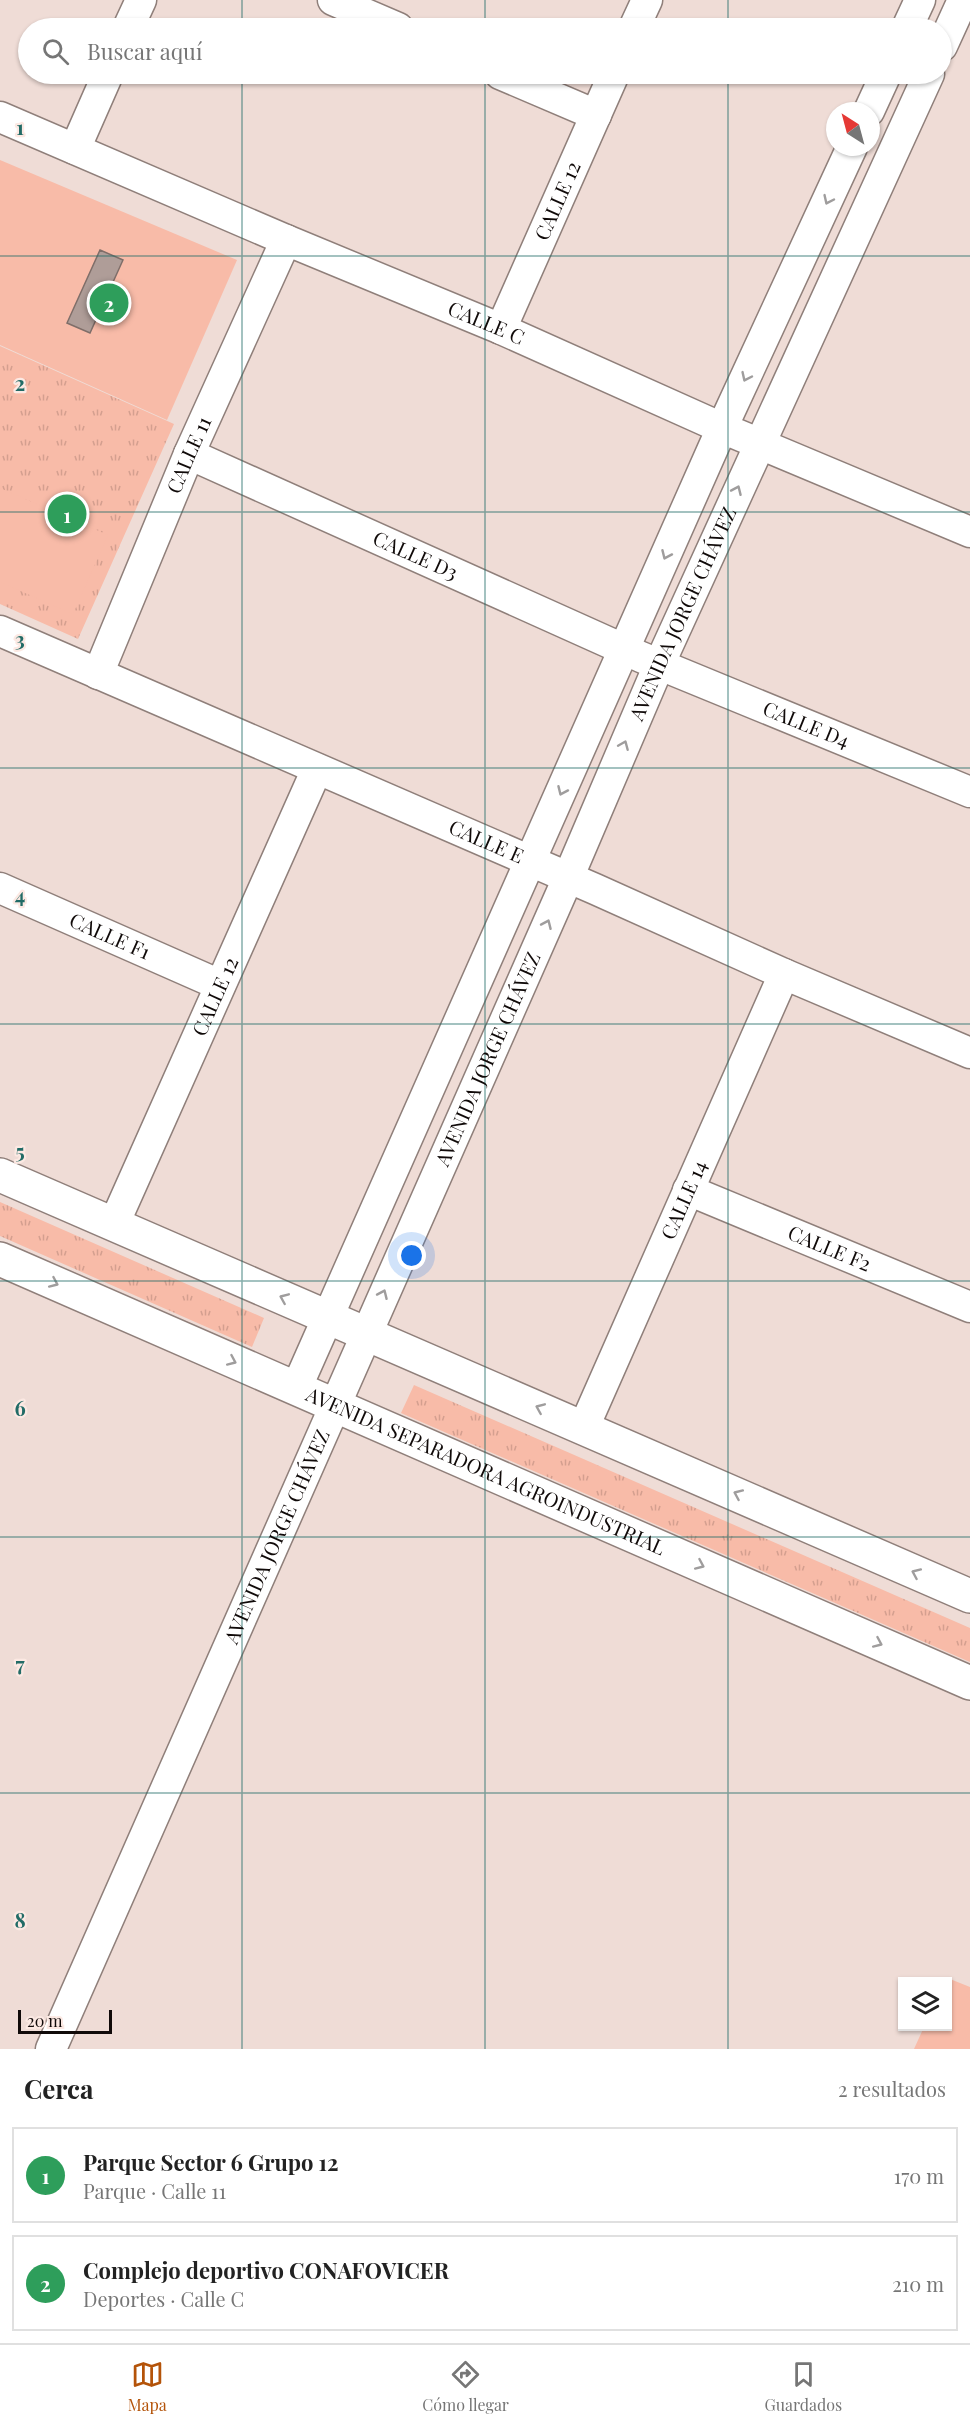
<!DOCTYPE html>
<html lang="es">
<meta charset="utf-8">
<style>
:root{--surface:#fff;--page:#f2f2f2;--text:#222;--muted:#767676;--line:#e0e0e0;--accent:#b45309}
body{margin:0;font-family:"Playfair Display",serif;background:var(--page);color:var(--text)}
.controls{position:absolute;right:18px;bottom:18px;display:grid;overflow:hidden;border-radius:0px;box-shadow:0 2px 4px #0004}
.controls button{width:54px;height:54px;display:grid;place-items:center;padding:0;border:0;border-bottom:2px solid var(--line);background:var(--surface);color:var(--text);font:30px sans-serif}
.compass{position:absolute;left:826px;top:102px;width:54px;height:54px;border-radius:50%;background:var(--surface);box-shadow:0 2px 4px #0004;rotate:324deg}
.scale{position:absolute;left:18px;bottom:15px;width:94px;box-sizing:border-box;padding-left:6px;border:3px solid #100a09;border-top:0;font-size:16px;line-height:21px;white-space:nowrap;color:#100a09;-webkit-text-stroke:4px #fce9e3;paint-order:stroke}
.you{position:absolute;left:412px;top:1256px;width:21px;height:21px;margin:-15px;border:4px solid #fff;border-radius:50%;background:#1a73e8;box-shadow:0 0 0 9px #1a73e833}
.badge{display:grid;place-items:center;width:39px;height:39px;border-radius:50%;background:var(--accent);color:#fff;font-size:20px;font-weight:700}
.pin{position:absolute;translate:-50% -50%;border:3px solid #fff;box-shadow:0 2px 6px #0006}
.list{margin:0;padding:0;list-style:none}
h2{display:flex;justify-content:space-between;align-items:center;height:78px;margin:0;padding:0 24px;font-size:26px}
h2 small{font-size:20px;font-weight:400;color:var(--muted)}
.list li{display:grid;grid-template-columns:39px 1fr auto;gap:18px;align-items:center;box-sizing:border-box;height:96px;margin:0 12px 12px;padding:0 12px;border:2px solid var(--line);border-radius:0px}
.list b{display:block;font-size:22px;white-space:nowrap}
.list p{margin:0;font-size:20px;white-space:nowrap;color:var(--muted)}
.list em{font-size:20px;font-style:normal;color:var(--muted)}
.icon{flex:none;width:33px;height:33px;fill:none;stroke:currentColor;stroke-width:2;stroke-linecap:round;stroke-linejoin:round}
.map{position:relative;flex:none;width:970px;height:2049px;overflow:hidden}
.search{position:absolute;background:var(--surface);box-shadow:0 2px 4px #0004;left:18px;right:18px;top:18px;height:66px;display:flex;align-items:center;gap:15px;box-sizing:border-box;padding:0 21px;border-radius:33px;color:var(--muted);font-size:22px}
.sheet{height:294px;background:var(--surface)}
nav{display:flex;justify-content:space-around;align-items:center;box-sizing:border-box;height:84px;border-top:2px solid var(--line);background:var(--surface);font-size:16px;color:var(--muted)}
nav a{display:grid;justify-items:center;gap:3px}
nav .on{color:var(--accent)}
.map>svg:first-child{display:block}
.grass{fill:url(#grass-tufts)}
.garden{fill:#f8bba8}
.building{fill:#af9d98;stroke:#7f6e69;stroke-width:1.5}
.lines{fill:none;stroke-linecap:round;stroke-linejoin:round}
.minor-casing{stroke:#8f7f7a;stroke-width:33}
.tertiary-casing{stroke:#8f7f7a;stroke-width:36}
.minor{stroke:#fff;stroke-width:30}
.tertiary{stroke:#fff;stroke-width:33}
.oneway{stroke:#9f9d9d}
.grid{fill:none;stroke:#216b66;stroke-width:1.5;stroke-opacity:0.55}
.labels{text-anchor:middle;stroke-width:4.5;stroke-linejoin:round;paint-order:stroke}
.street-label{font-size:20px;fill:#100a09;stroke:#fce9e3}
.grid-label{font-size:20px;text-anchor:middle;font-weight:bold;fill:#216b66;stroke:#fce9e3;stroke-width:4.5;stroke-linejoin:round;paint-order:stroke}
</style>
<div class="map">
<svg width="970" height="2049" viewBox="0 0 970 2049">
<defs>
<pattern id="grass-tufts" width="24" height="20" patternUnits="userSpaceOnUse" patternTransform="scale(1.5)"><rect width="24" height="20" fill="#f8bba8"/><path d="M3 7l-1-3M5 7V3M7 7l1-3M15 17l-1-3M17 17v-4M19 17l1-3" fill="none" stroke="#d49f8f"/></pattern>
</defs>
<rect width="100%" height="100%" fill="#efdcd6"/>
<!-- grass -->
<path class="grass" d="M0 346 174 424 78 639 0 604Z
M0 1202 264 1318 252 1347 0 1236Z
M414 1385 970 1628V1662L401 1413Z"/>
<!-- garden -->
<path class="garden" d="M0 160 237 260 167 420 0 345Z
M0 488 108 535 73 614 0 582Z
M945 1977 970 1987V2049H914L924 2027 948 2026V1982L943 1981Z"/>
<!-- building -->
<path class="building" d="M100 250 123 260 90 333 67 323Z"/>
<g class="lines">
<!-- minor casing -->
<g class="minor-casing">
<g id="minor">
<path d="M333 0 398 28"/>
<path d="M128 28 141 0"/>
<path d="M634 28 647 0"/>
<path d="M907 28 920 0"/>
<path d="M942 46 963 0"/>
<path d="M500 74 596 115"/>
<path d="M869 111 886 74"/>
<path id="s1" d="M0 117 286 240 501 329 722 428 970 532"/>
<path d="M75 149 108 74"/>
<path id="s2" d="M501 329 614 74"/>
<path id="s3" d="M189 454 641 657 970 792"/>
<path id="s4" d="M0 631 595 889 784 974 970 1053"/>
<path id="s5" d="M98 674 189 454 286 240"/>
<path id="s6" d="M0 888 220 985"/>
<path id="s7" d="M688 1190 970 1307"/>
<path id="s8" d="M114 1224 317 769"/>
<path d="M296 1389 722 428 852 147"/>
<path id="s9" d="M584 1427 784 974"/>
<path id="s10" d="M51 2049 568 878 659 665 929 74"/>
</g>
</g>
<!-- tertiary casing -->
<g class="tertiary-casing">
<g id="tertiary">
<path d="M0 1175 970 1596"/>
<path id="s11" d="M0 1259 970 1683"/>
</g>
</g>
<!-- minor -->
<use href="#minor" class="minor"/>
<!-- tertiary -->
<use href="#tertiary" class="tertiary"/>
</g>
<!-- one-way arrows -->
<defs><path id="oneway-chevron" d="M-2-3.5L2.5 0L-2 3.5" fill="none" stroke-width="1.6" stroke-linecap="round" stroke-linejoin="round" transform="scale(1.5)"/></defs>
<g class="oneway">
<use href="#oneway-chevron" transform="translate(828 200) rotate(115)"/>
<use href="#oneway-chevron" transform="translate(746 377) rotate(115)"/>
<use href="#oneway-chevron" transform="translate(737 490) rotate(-66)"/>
<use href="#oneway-chevron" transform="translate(666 555) rotate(114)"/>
<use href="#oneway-chevron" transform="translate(624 745) rotate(-67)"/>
<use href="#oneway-chevron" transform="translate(562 791) rotate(114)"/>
<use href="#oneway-chevron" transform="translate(547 924) rotate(-66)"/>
<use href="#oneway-chevron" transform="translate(54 1283) rotate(24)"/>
<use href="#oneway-chevron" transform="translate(383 1294) rotate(-66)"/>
<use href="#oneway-chevron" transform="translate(284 1298) rotate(-157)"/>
<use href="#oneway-chevron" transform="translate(232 1361) rotate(24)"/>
<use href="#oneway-chevron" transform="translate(540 1408) rotate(-157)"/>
<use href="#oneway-chevron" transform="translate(738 1494) rotate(-156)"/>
<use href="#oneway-chevron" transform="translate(700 1565) rotate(24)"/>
<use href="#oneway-chevron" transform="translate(916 1573) rotate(-156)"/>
<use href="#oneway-chevron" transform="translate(878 1643) rotate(24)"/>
</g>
<!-- grid -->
<path class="grid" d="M242 0V28M485 0V28M728 0V28M242 74V2049M485 74V2049M728 74V2049M0 256H970M0 512H970M0 768H970M0 1024H970M0 1281H970M0 1537H970M0 1793H970"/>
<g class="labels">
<!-- street labels -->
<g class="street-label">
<text dy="7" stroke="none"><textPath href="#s2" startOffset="140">CALLE 12</textPath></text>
<text dy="7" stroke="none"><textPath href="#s1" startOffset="528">CALLE C</textPath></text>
<text dy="7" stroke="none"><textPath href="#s5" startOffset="237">CALLE 11</textPath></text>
<text dy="7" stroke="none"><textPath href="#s3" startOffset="248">CALLE D3</textPath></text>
<text dy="7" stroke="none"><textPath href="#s10" startOffset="1568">AVENIDA JORGE CHÁVEZ</textPath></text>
<text dy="7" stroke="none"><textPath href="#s3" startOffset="674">CALLE D4</textPath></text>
<text dy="7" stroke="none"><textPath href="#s4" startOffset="530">CALLE E</textPath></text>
<text dy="7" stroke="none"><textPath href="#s6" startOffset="120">CALLE F1</textPath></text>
<text dy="7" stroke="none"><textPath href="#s8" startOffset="249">CALLE 12</textPath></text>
<text dy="7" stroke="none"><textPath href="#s10" startOffset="1082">AVENIDA JORGE CHÁVEZ</textPath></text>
<text dy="7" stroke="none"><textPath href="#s9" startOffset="248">CALLE 14</textPath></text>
<text dy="7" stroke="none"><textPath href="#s7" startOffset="153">CALLE F2</textPath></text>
<text dy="7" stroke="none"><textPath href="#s11" startOffset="530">AVENIDA SEPARADORA AGROINDUSTRIAL</textPath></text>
<text dy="7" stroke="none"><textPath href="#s10" startOffset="560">AVENIDA JORGE CHÁVEZ</textPath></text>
</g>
</g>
<g class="grid-label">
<text x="20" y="135">1</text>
<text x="20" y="391">2</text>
<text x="20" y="647">3</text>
<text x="20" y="903">4</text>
<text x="20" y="1159">5</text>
<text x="20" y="1416">6</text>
<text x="20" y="1672">7</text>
<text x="20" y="1928">8</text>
</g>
</svg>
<div class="controls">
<button><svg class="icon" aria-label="layers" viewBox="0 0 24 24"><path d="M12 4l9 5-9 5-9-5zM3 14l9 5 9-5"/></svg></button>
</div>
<svg class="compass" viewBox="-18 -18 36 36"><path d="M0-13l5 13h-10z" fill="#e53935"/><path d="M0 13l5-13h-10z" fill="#767676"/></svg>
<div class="scale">20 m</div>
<div class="you"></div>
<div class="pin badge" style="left:67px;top:514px;background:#2e9e5b">1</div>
<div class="pin badge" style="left:109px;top:303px;background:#2e9e5b">2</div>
<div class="search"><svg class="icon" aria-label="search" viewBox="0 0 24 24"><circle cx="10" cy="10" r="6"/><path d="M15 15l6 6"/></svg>Buscar aquí</div>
</div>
<section class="sheet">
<h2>Cerca<small>2 resultados</small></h2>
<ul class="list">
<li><span class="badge" style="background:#2e9e5b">1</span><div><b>Parque Sector 6 Grupo 12</b><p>Parque · Calle 11</p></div><em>170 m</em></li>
<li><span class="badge" style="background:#2e9e5b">2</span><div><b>Complejo deportivo CONAFOVICER</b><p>Deportes · Calle C</p></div><em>210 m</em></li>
</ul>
</section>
<nav>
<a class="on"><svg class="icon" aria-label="map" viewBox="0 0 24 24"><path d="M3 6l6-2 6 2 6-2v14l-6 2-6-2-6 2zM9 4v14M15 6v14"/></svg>Mapa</a>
<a><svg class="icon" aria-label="directions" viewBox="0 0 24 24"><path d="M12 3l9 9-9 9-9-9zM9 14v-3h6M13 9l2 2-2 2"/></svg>Cómo llegar</a>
<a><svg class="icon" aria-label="saved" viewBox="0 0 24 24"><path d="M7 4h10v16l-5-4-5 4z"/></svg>Guardados</a>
</nav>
